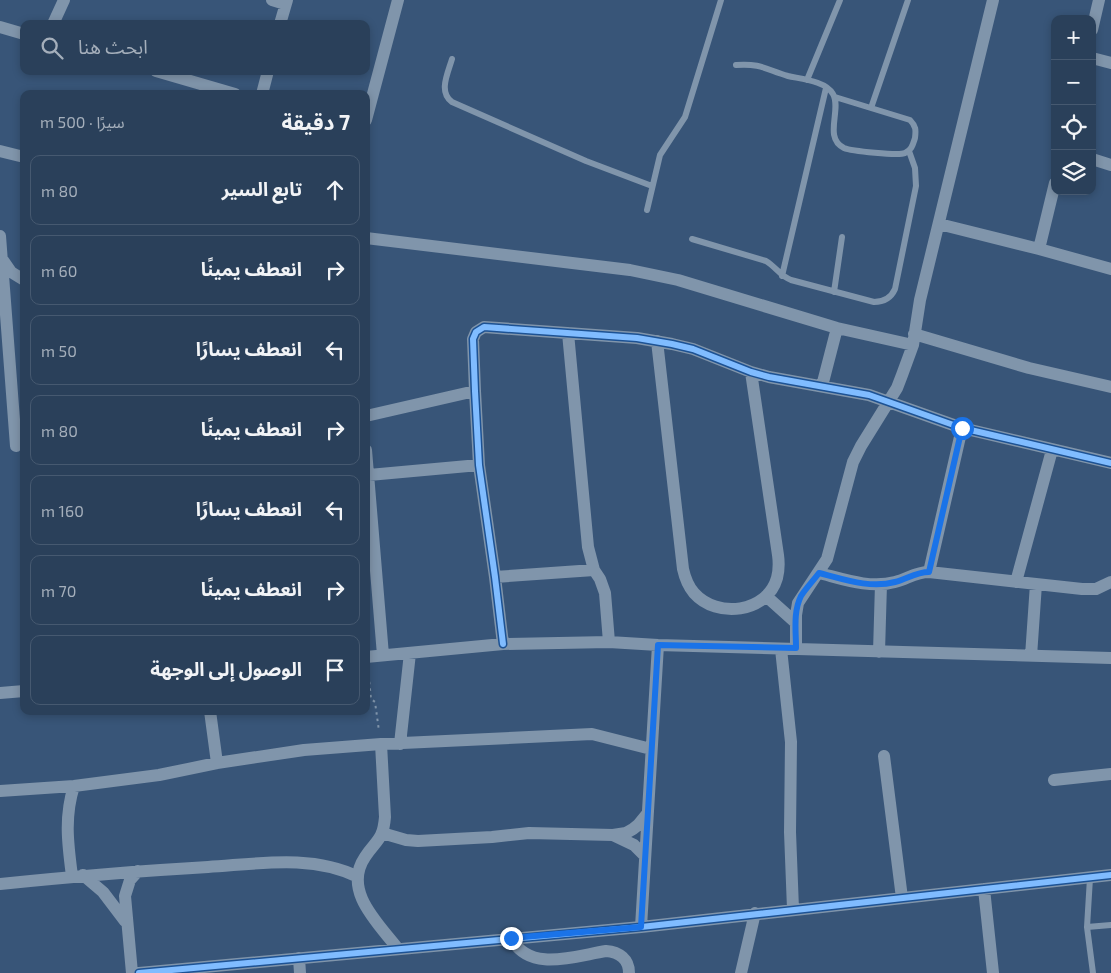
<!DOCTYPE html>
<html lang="ar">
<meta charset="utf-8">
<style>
:root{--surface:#2a405a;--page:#364b63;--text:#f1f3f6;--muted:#a5afbb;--line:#465970}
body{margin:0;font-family:"Exo 2","Noto Sans Arabic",sans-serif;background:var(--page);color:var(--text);direction:rtl}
.controls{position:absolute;right:15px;top:15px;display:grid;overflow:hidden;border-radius:10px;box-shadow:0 2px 8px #0003}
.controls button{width:45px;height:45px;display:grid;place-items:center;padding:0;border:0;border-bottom:1px solid var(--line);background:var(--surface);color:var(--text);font:25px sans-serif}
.stop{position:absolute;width:15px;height:15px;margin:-11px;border:4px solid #1a73e8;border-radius:50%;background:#fff}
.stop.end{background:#1a73e8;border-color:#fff;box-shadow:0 1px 5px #0008}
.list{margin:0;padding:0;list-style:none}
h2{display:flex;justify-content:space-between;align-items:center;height:65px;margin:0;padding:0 20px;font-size:21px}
h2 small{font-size:16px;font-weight:400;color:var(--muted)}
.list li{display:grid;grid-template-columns:32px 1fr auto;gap:15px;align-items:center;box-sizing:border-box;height:70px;margin:0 10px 10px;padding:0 10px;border:1px solid var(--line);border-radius:10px}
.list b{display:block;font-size:19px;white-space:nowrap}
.list em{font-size:16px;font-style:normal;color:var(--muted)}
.icon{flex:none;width:28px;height:28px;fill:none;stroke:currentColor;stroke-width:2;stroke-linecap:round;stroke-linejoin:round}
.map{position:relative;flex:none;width:1111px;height:973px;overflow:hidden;direction:ltr}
.search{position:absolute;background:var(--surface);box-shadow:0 2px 8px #0003;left:20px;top:20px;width:350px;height:55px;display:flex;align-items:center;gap:12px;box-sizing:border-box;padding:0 18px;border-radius:10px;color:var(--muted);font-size:19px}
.panel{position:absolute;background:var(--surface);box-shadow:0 2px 8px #0003;left:20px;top:90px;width:350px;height:625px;border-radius:10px;direction:rtl}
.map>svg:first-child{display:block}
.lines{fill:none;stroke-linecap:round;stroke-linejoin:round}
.path{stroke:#8095ab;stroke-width:2;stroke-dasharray:2.5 4;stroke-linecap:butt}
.lane{stroke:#8095ab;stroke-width:6}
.street{stroke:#8095ab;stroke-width:12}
.cycleway-casing{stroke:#1d5293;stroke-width:9}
.cycleway{stroke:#80bcff;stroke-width:6}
.route{stroke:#1a73e8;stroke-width:6}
</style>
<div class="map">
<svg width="1111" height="973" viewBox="0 0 1111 973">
<rect width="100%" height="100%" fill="#385578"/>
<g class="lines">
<!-- path -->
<path class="path" d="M368 669 371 699 375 702 379 731"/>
<!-- lane -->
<path class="lane" d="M452 59C448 73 438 92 452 102L586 161 652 186
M736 65C761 63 767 70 788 76 801 79 826 81 833 94 842 109 823 138 844 148 851 151 899 156 905 153 912 150 913 144 915 138 916 130 916 126 910 120L835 97
M807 80 840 0
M871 108 908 0
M647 210 660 155 685 117 721 0
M692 239 766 261C776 267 780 276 791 280L874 302C883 302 891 298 895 289L916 186 915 168 909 151
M782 276 826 88
M834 292 842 237
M1090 878 1087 927 1093 973
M1087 927 1111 925"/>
<!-- street -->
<path class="street" d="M272 0 285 4
M53 24 64 0
M280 24 287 0
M0 27 24 34
M1092 30 1099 0
M1092 58 1111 63
M156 71 235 94
M262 94 268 71
M366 120 398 0
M0 151 24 157
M1092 159 1111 165
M939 224 1039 249 1111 269
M0 236 16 446
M366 238 630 270 678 280 837 328 913 345
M1039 249 1055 183
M2 259 11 272 24 280
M568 333 588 547 594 570 600 579 605 593 609 642
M914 334 1029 368 1111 387
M657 341 683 569C685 578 688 586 694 593 717 619 767 613 777 578 779 570 779 562 778 555L751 372
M822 386 837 328
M366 416 475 391
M366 450 383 655
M369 475 479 465
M929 572 962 428
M819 573C843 579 870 589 895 582 907 579 916 572 929 572L1082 589H1096L1111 582
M495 577 594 570
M1016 582 1052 450
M766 596 795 622
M503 644 495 577 479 465 475 391 473 339 476 332 484 327 637 338 672 344 693 349 751 372 769 377 869 395 962 428 1111 463
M796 648V615L798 603 827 559 853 462 861 446 897 388 902 375 913 345 920 300 993 0
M781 649 791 742 790 832 793 909
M879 652 881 584
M1031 656 1036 584
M366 657 503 644 609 642 658 645 1111 658
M0 693 24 691
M210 711 217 763
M381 744 385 817C383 841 376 840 365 857 342 891 379 924 398 949
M400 744 410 653
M884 756 902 898
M1054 780 1111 774
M0 791 74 786 159 775 217 763 304 750 381 744 592 734 651 749
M382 833 406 840 418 841 492 837 529 833 613 835 626 833 633 829 638 825 647 814
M613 835 634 845 645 856
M83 875 103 892 125 921
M72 876C68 845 64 817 74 786
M0 884C69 877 138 871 208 867 257 864 312 854 358 877
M984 889 993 973
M641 927 658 645
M511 938C530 973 574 956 606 951 619 952 629 959 629 973
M299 958 300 973
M132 973 125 896 130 880 138 871
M139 973 641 927 1111 875
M741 973 755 913"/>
<!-- cycleway casing -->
<g class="cycleway-casing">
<path id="cycleway" d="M503 644 495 577 479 465 475 391 473 339 476 332 484 327 637 338 672 344 693 349 751 372 769 377 869 395 962 428 1111 463
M139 973 641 927 1111 875"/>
</g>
<!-- cycleway -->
<use href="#cycleway" class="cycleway"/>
</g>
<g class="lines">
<!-- route -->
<path class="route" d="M511 938 641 927 658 645 796 648C796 631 793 612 801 596 806 588 813 581 819 573 843 579 870 589 895 582 907 579 916 572 929 572L962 428"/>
</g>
</svg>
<div class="controls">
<button>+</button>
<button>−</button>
<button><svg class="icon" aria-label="locate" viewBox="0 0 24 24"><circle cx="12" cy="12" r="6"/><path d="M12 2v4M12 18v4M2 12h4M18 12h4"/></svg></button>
<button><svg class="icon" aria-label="layers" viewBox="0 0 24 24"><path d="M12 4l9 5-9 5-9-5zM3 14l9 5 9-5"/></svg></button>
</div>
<div class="stop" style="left:962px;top:428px"></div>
<div class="stop end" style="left:511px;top:938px"></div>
<div class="search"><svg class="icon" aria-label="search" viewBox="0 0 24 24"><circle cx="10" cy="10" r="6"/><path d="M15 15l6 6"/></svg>ابحث هنا</div>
<section class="panel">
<h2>7 دقيقة<small>سيرًا · 500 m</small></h2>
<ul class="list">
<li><svg class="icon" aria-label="ahead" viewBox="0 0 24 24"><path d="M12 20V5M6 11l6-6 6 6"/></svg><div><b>تابع السير</b></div><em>80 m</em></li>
<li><svg class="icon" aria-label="right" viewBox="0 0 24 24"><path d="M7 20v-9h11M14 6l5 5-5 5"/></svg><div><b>انعطف يمينًا</b></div><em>60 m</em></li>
<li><svg class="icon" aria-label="left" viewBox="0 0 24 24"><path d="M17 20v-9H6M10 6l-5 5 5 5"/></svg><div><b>انعطف يسارًا</b></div><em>50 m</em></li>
<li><svg class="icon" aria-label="right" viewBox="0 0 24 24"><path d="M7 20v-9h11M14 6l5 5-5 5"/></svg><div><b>انعطف يمينًا</b></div><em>80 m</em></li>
<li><svg class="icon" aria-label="left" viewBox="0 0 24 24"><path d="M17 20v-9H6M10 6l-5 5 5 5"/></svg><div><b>انعطف يسارًا</b></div><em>160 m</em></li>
<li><svg class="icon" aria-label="right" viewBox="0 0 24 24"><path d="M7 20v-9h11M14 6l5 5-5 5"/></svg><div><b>انعطف يمينًا</b></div><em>70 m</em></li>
<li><svg class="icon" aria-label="arrive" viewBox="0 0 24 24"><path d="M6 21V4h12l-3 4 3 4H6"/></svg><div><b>الوصول إلى الوجهة</b></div></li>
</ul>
</section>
</div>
